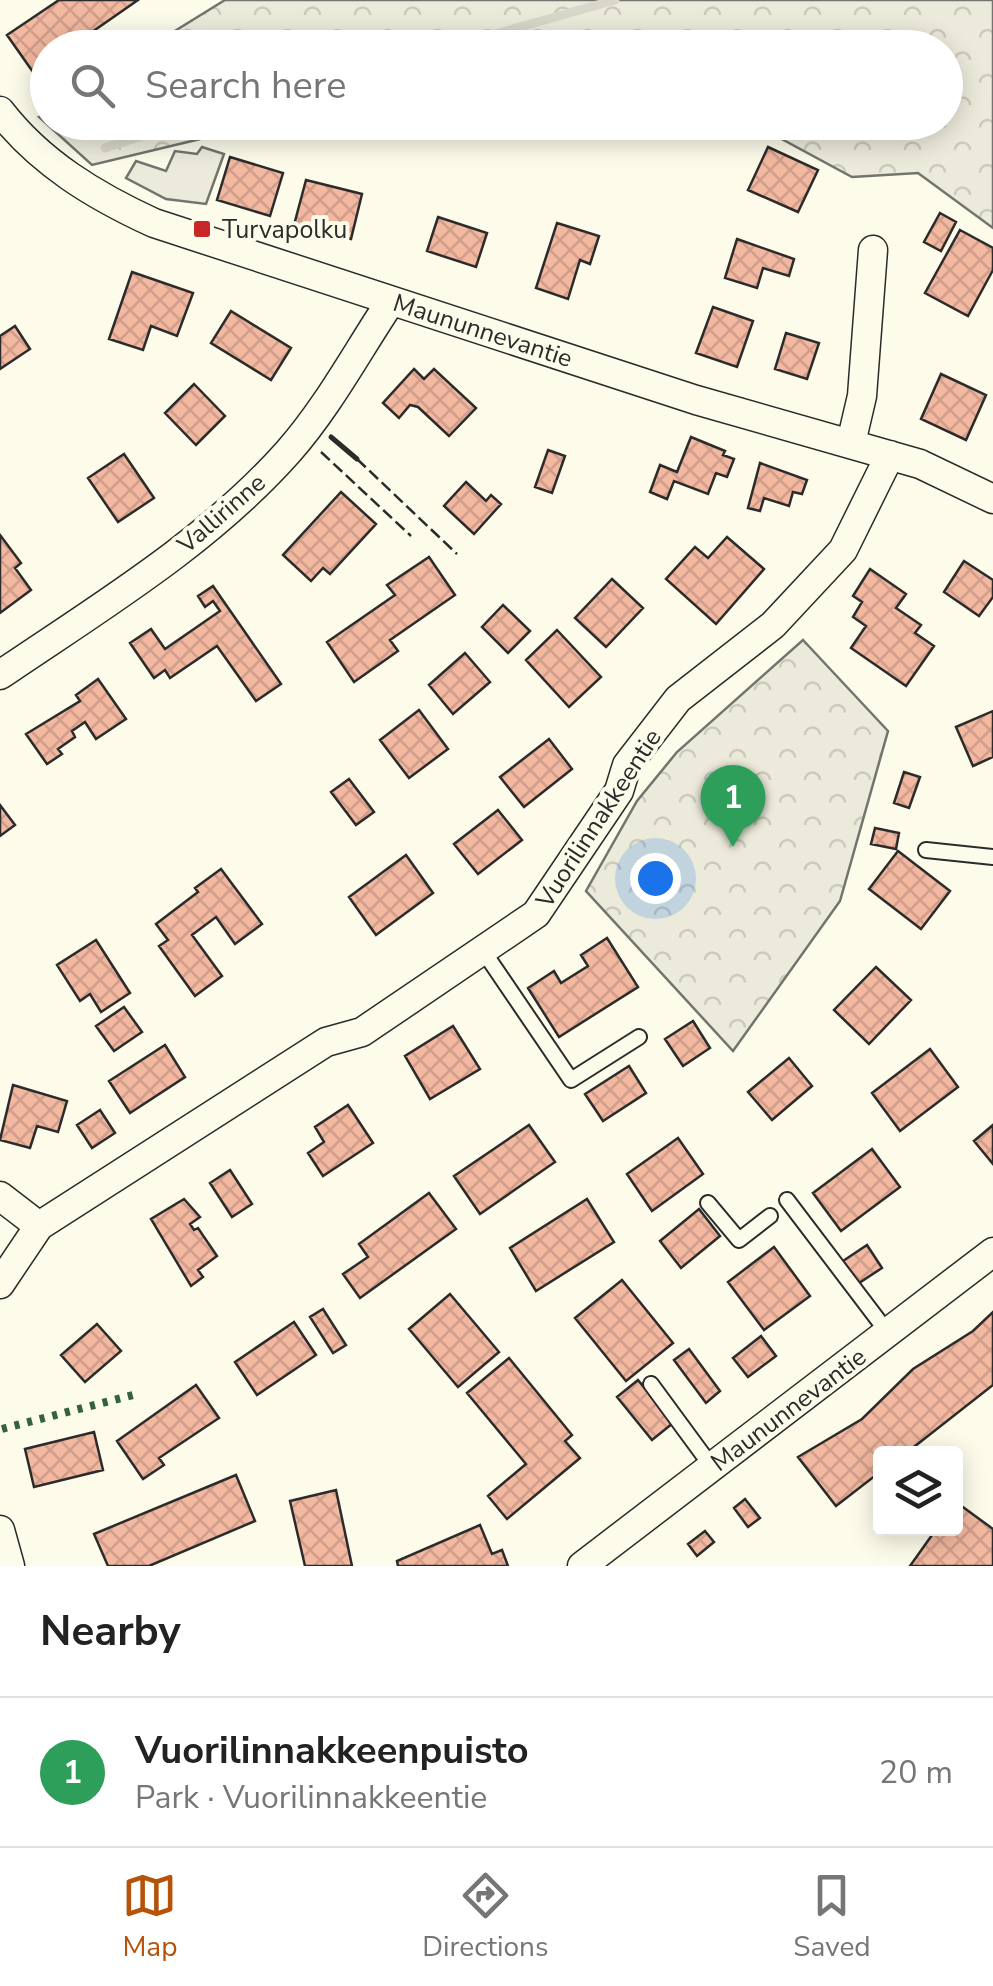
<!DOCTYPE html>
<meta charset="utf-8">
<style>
:root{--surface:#fff;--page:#f6f6f6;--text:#222;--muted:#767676;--line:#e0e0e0;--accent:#b45309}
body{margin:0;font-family:"Nunito Sans",sans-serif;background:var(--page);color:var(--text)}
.controls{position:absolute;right:30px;bottom:30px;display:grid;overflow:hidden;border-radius:10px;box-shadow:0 5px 25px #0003}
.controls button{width:90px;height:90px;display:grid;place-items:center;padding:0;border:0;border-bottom:2px solid var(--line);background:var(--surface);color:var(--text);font:50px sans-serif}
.you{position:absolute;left:655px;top:878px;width:35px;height:35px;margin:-25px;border:8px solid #fff;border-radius:50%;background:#1a73e8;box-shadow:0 0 0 15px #1a73e833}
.badge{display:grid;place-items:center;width:65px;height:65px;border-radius:50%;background:var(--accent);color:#fff;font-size:32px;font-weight:700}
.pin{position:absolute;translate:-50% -82px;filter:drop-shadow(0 2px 5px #0008)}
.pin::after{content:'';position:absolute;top:52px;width:35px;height:30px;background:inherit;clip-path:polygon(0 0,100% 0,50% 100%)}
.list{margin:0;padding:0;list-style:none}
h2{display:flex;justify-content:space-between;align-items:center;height:130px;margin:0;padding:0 40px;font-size:42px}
h2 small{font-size:32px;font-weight:400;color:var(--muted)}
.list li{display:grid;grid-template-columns:65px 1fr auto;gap:30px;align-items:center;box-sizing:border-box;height:150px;padding:0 40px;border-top:2px solid var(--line)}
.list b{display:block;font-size:38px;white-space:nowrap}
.list p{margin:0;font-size:32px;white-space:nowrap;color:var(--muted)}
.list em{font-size:32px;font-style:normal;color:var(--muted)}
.icon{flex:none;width:55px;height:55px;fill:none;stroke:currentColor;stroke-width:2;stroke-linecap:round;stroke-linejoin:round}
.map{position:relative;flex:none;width:993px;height:1566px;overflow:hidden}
.search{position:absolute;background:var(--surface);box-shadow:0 5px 25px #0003;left:30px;right:30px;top:30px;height:110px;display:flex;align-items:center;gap:25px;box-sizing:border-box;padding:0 35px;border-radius:55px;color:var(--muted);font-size:38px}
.sheet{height:280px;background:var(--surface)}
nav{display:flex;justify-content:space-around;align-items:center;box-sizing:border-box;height:140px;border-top:2px solid var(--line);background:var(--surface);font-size:28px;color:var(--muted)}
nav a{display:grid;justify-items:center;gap:5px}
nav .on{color:var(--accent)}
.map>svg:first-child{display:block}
.forest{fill:url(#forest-crowns);stroke:#74746e;stroke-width:2.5}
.parking{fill:#eceadb;stroke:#74746e;stroke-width:2.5}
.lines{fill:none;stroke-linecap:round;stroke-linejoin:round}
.stream{stroke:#d8d7c9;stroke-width:9}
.building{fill:url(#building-cross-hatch);stroke:#2b2b2b;stroke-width:2.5}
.lane-casing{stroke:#2b2b2b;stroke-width:18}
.street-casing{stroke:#2b2b2b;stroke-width:31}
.lane{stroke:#fdfbea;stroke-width:14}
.street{stroke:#fdfbea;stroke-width:28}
.hedge{stroke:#34623c;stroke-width:8;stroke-dasharray:5 8;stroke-linecap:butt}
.fence{stroke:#2b2b2b;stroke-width:2.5;stroke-dasharray:12 5;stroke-linecap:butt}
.wall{stroke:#2b2b2b;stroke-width:5}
.poi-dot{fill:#c62828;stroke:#fdfbea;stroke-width:4}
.labels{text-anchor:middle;stroke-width:8;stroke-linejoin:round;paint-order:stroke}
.poi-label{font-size:25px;fill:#2b2b2b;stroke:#fdfbea;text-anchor:start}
.street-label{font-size:25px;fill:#2b2b2b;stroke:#fdfbea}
</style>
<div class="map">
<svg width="993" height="1566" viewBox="0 0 993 1566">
<defs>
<pattern id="forest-crowns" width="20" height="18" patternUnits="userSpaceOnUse" patternTransform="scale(2.5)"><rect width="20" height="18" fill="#ecebdb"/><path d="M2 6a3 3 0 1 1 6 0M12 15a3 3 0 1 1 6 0" fill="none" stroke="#cbcabc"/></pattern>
<pattern id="building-cross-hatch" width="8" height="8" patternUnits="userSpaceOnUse" patternTransform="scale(2.5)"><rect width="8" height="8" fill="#f2b8a0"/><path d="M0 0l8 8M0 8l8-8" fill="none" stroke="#d09e8a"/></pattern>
</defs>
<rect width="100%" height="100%" fill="#fdfbea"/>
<!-- forest -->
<path class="forest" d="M225 0H993V228L918 173 852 177 752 123 946 122V48L149 47Z
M47 112 48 122 267 123 92 165 39 117Z
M803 640 888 731 840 901 733 1051 586 891 637 801 677 752Z"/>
<!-- parking -->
<path class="parking" d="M202 147 224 154 206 204 166 199 126 178 136 161 166 171 175 151 197 154Z"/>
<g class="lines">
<!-- stream -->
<path class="stream" d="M446 48 615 0
M105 148 185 122"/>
</g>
<!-- building -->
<path class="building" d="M59 0H138L69 48H48V62L33 72 7 35Z
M362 122H386L382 134 361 126Z
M768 147 818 170 798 212 748 190Z
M230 157 283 173 270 216 217 200Z
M306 180 362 194 351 239 294 225Z
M940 213 956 222 941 251 924 242Z
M438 217 487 233 476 267 427 251Z
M557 223 599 236 590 264 580 260 568 299 536 288Z
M960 230 993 248V270L968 316 925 293Z
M737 239 794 259 789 276 763 268 757 288 725 278Z
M132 272 193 293 177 336 151 326 143 350 109 339Z
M713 307 753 321 737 367 696 353Z
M231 311 291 348 271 380 211 343Z
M15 326 30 349 0 369V336Z
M786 333 819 343 807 379 775 369Z
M414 369 424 379 434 369 476 408 449 436 418 407 410 405 399 418 383 403Z
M941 374 986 395 966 440 921 419Z
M194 384 225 416 196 445 165 413Z
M691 437 725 451 723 455 734 459 727 477 716 473 708 494 674 481 667 499 650 492 660 465 677 472Z
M548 450 565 456 552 493 535 487Z
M124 454 154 498 118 522 88 478Z
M760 463 807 480 802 494 793 492 789 506 764 498 760 511 748 508Z
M466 482 486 501 491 495 501 504 474 534 444 506Z
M341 492 376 524 330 574 323 568 311 581 283 555Z
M0 535 21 563 15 568 31 590 0 613Z
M727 537 764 569 716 624 666 579 695 547 708 558Z
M429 557 455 595 390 640 398 651 354 682 327 642 395 595 387 585Z
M964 561 993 580V597L979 616 944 592Z
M870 569 906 594 896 608 921 625 915 633 934 646 906 686 851 648 866 626 853 617 862 602 853 596Z
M612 579 643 608 606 647 575 618Z
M213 586 281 684 256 701 217 646 170 678 165 670 154 678 130 643 151 629 165 649 220 611 213 601 205 607 198 596Z
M503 605 530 631 508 653 482 627Z
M557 630 601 677 569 707 526 660Z
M465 653 490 682 453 714 429 685Z
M98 679 126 719 96 739 85 722 72 731 75 737 58 749 62 754 47 764 26 734 80 701 76 695Z
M419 710 448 749 409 778 380 740Z
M993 711V757L973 766 956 727Z
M549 739 572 769 524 807 500 777Z
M904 772 920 777 909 808 894 803Z
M349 779 374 812 356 825 331 792Z
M0 805 15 825 0 836Z
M498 810 522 840 478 874 454 844Z
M875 828 899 833 896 849 871 844Z
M898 851 950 891 921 929 869 889Z
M406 855 433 893 376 935 349 897Z
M221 869 262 924 235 944 216 917 192 935 222 976 195 996 159 946 168 940 156 924 198 892 195 888Z
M607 938 638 987 559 1037 528 988 554 971 561 983 588 966 581 955Z
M96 940 130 993 101 1012 90 994 80 1001 57 965Z
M876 967 911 1000 869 1044 834 1010Z
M124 1007 142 1032 114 1051 96 1026Z
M693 1021 710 1048 683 1066 665 1039Z
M453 1026 480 1069 430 1099 405 1056Z
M165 1045 185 1077 130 1113 109 1081Z
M930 1049 958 1087 900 1131 872 1093Z
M789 1058 812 1086 772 1120 748 1092Z
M629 1066 646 1093 603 1121 585 1094Z
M13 1085 67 1101 58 1132 37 1126 30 1148 0 1140Z
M348 1105 373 1143 323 1176 308 1153 324 1142 315 1127Z
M100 1110 115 1133 92 1148 77 1125Z
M529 1125 555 1162 480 1214 454 1176Z
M993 1125V1164L974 1141Z
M678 1138 703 1174 652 1211 627 1174Z
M872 1149 900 1187 841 1231 813 1193Z
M230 1170 252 1204 232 1217 210 1183Z
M429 1193 456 1229 360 1298 343 1274 368 1257 359 1244Z
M184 1199 200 1217 190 1224 194 1230 198 1228 217 1256 198 1270 203 1277 191 1286 151 1219Z
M587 1199 614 1242 536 1291 510 1248Z
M699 1209 720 1236 681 1268 660 1241Z
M867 1245 882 1268 859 1283 843 1261Z
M774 1247 810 1296 764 1330 728 1282Z
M622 1280 673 1343 626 1381 575 1318Z
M450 1294 499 1352 458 1387 409 1329Z
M323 1309 346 1345 333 1353 310 1317Z
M993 1312V1385L905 1454H880V1472L836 1506 798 1457 862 1419 913 1369 973 1331Z
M294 1322 316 1355 257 1395 235 1362Z
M97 1324 121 1351 85 1382 61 1355Z
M761 1336 776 1356 748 1377 733 1358Z
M689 1349 720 1391 706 1403 674 1360Z
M509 1358 572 1435 565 1441 580 1458 507 1519 488 1496 526 1464 467 1393Z
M638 1380 673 1423 652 1440 617 1397Z
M196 1385 219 1418 159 1458 164 1465 143 1479 117 1441Z
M94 1432 103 1470 34 1487 25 1449Z
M236 1475 255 1521 149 1566H108L94 1534Z
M336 1490 352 1566H305L290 1501Z
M745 1499 760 1518 748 1527 734 1508Z
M956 1502 993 1529V1566H910L937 1528H956Z
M480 1525 492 1554 502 1550 508 1566H398L397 1561Z
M705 1531 714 1542 697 1556 688 1544Z"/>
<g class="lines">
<!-- lane casing -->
<g class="lane-casing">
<path id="lane" d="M926 850 993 857
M484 952 571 1080 639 1037
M787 1200 888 1333
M708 1203 739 1240 770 1216
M651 1384 712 1467"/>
</g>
<!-- street casing -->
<g class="street-casing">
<path id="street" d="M0 111C40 163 95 196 154 223L696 400 920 464 993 499
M851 443 862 396 873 250
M0 675C100 607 207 543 288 452 328 407 358 350 391 301
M0 1196 39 1226
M0 1284 39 1226 326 1042 362 1032 536 914 619 791 627 765 678 699 773 625 843 550 890 455
M0 1530 10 1566
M582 1566 993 1252"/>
</g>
<!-- lane -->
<use href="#lane" class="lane"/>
<!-- street -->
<use href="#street" class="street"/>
<!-- hedge -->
<path class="hedge" d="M2 1429 137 1394"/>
<!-- fence -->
<path class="fence" d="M321 452 411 536
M357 459 457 554"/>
<!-- wall -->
<path class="wall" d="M331 437 357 459"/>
</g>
<!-- markers -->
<rect class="poi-dot" x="192" y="219" width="20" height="20" rx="5"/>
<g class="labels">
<!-- poi labels -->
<g class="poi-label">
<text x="222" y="238">Turvapolku</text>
</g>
<!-- street labels -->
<g class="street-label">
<text transform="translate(483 330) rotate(18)" y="9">Maununnevantie</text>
<text transform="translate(221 513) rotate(-41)" y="9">Vallirinne</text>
<text transform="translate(598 818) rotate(-57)" y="9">Vuorilinnakkeentie</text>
<text transform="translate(788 1409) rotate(-37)" y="9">Maununnevantie</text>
</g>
</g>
</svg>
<div class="controls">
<button><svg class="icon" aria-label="layers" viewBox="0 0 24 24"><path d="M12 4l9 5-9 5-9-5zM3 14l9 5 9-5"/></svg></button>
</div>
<div class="you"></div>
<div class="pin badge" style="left:733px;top:847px;background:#2e9e5b">1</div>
<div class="search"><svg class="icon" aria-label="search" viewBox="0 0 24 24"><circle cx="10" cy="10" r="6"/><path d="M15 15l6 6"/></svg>Search here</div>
</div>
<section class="sheet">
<h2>Nearby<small></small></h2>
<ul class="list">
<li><span class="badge" style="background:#2e9e5b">1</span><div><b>Vuorilinnakkeenpuisto</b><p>Park · Vuorilinnakkeentie</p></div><em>20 m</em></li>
</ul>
</section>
<nav>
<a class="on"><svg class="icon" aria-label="map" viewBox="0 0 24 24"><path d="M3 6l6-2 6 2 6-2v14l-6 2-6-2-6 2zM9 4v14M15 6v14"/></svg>Map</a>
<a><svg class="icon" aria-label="directions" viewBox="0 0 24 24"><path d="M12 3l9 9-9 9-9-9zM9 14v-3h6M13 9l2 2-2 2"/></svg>Directions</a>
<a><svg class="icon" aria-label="saved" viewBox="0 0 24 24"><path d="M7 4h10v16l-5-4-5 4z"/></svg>Saved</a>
</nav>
